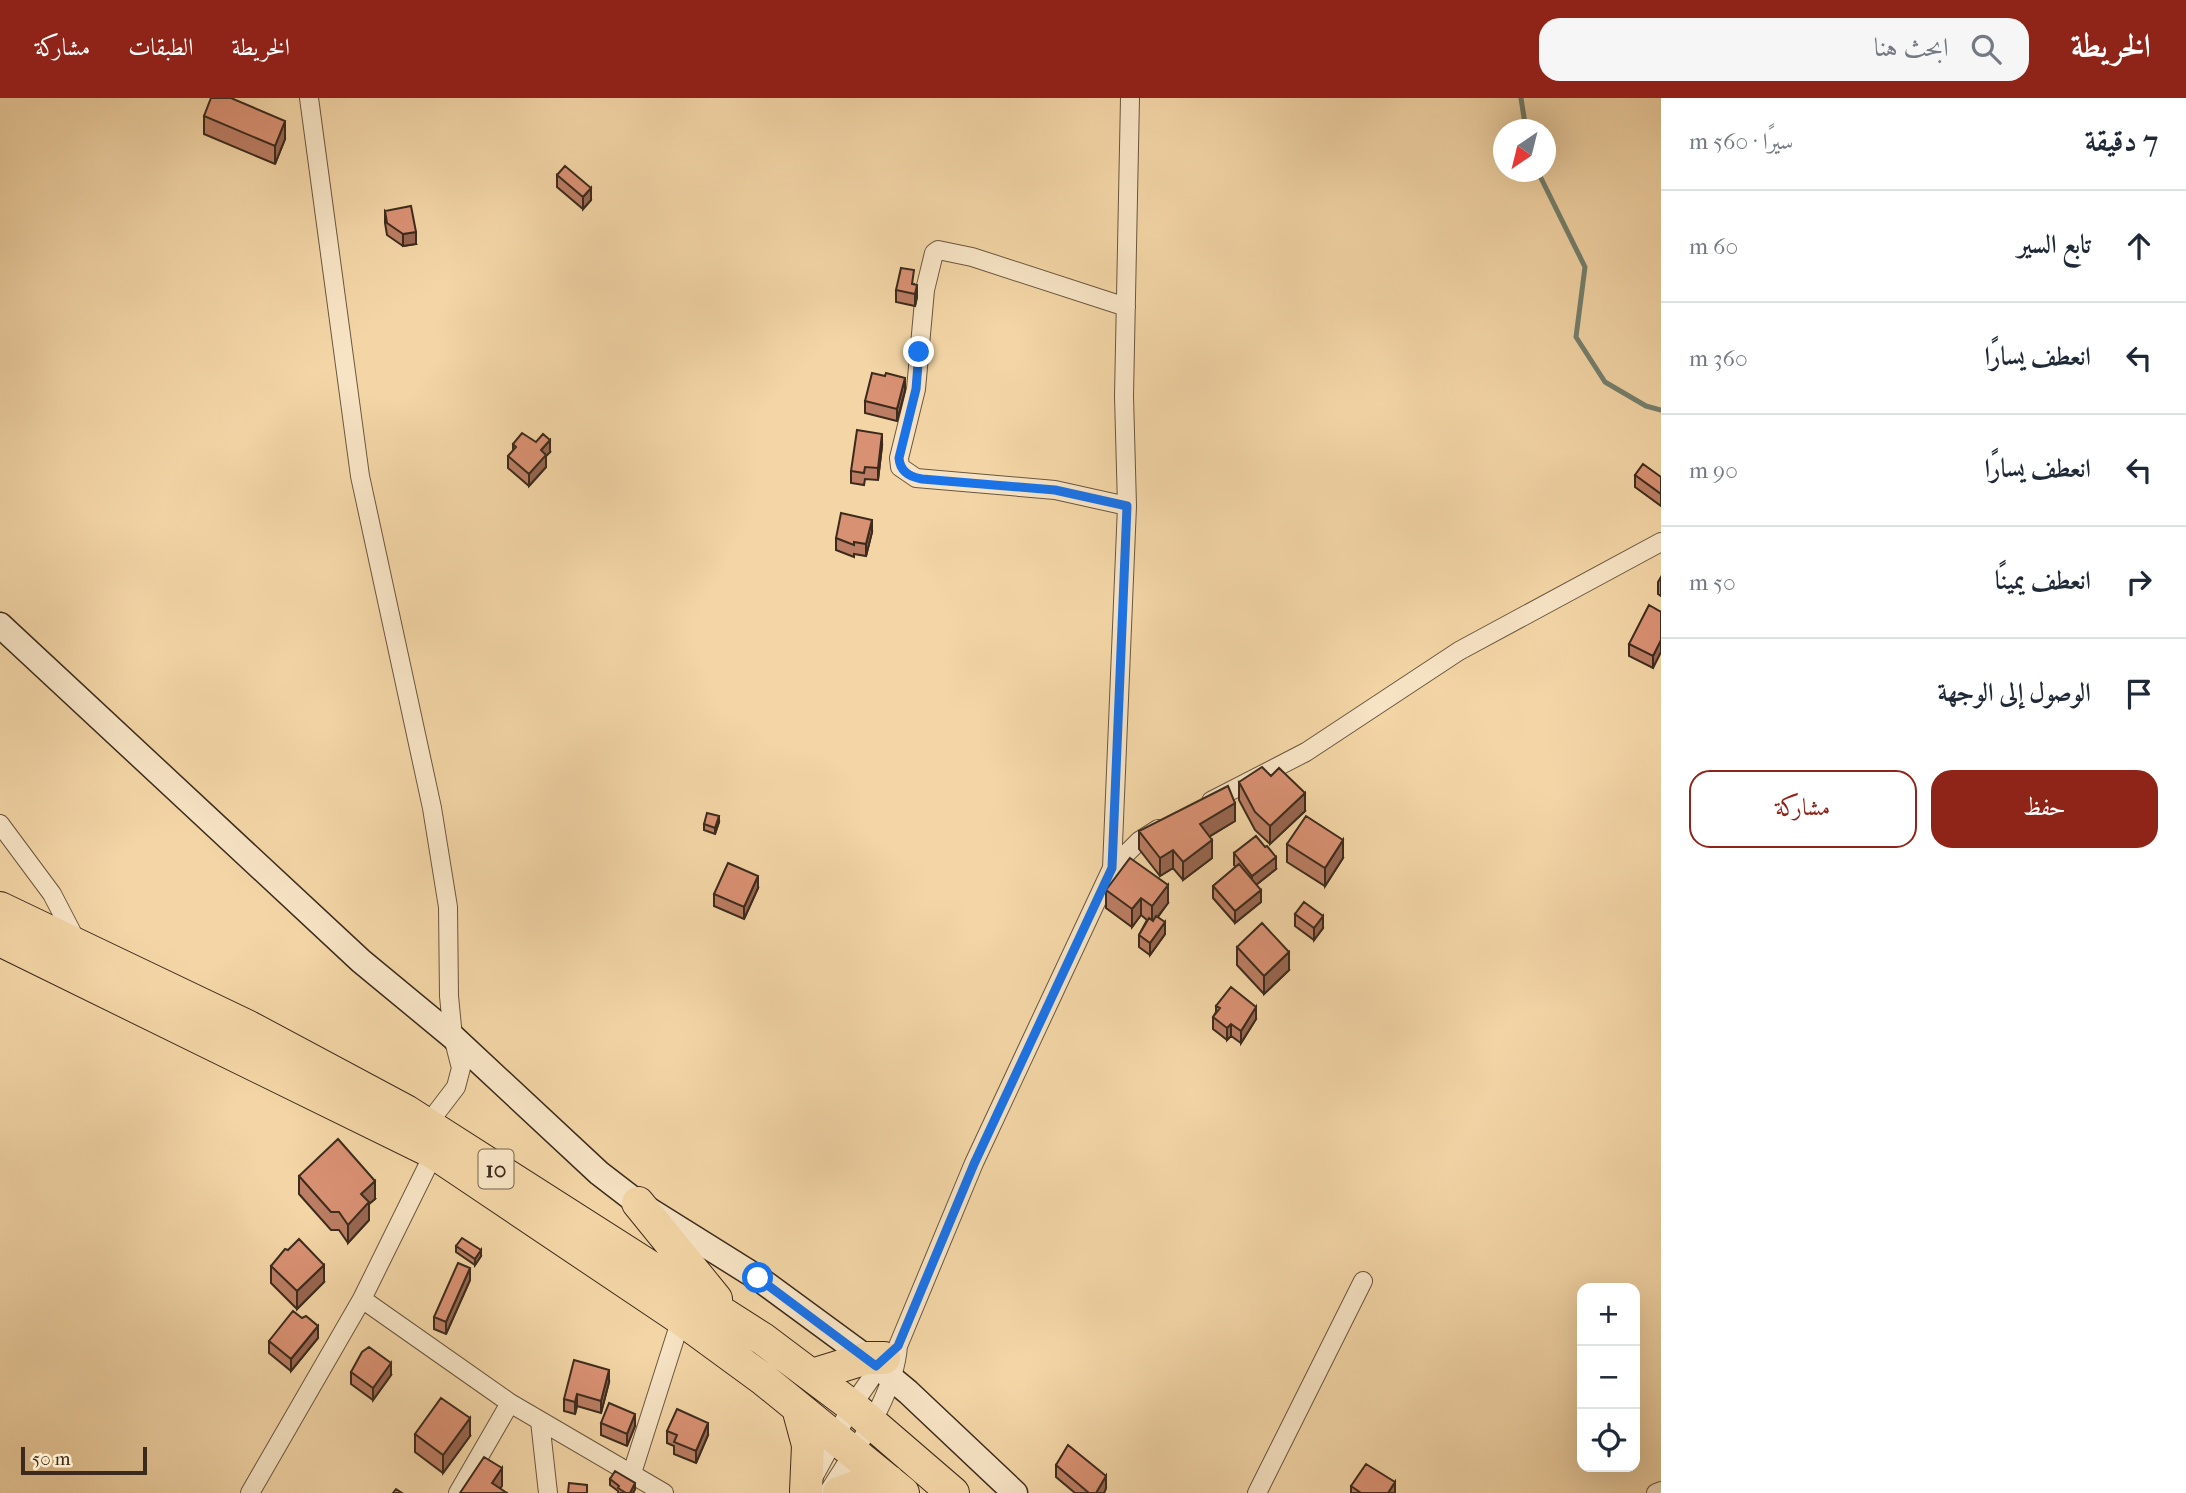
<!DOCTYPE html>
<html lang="ar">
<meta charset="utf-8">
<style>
:root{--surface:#fff;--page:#f6f6f7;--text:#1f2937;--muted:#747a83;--line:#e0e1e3;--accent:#8f2418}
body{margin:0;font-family:"IM FELL French Canon",Amiri,serif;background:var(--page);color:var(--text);direction:rtl}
.controls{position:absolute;right:21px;bottom:21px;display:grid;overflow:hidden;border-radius:14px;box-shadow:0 7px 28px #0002}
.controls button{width:63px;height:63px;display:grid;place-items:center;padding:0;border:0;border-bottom:2px solid var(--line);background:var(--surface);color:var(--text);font:35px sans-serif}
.compass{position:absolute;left:1493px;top:21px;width:63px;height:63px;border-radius:50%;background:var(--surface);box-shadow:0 7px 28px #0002;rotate:215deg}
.scale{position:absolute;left:21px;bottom:18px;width:126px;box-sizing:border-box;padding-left:7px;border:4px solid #3c2b1d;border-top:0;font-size:19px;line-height:24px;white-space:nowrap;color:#3c2b1d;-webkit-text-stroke:5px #f7e4c5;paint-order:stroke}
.stop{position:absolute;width:21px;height:21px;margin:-16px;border:5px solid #1a73e8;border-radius:50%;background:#fff}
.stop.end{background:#1a73e8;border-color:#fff;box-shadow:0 2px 7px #0008}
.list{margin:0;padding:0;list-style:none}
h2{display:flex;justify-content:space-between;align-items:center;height:91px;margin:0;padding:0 28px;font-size:30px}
h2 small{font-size:23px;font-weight:400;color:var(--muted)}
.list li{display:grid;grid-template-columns:46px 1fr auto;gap:21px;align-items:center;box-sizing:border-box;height:112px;padding:0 28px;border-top:2px solid var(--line)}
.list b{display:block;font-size:26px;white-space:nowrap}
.list em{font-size:23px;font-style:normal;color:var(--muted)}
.actions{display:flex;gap:14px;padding:21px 28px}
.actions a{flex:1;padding:16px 0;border:2px solid var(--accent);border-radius:21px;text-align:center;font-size:24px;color:var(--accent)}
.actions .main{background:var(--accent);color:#fff}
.icon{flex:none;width:38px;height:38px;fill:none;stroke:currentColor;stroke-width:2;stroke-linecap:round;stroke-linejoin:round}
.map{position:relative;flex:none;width:1661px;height:1395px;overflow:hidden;direction:ltr}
header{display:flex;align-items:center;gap:42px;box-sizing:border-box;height:98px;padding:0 35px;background:var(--accent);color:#fff}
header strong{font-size:33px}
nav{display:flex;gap:38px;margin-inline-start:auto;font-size:24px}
.search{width:490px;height:63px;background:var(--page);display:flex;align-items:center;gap:18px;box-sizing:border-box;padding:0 24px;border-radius:21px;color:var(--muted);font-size:26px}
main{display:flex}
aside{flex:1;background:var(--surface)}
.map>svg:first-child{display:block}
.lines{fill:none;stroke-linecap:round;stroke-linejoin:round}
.stream{stroke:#75806f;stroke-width:5}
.street-casing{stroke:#6a563f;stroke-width:20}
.secondary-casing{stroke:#3c2b1d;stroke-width:27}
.highway-casing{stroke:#3c2b1d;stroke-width:34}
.street{stroke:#f7e4c5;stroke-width:18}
.secondary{stroke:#f7e4c5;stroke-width:24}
.highway{stroke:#f3d5a6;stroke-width:32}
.wall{fill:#bb7d63;stroke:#3c2b1d;stroke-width:2}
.shaded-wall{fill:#986650;stroke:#3c2b1d;stroke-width:2}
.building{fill:#d99173;stroke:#3c2b1d;stroke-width:2}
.route{stroke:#1a73e8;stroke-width:9}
.labels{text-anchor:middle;stroke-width:5;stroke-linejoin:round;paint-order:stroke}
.shield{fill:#f7e4c5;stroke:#74624f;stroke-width:2}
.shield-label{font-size:23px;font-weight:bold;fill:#3c2b1d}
</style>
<header>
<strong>الخريطة</strong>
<div class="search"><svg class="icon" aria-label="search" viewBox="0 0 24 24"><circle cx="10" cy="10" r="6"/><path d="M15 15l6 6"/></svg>ابحث هنا</div>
<nav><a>الخريطة</a><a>الطبقات</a><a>مشاركة</a></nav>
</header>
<main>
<aside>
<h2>7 دقيقة<small>سيرًا · 560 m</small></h2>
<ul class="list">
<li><svg class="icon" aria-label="ahead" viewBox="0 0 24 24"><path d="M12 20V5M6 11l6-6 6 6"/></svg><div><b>تابع السير</b></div><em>60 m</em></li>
<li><svg class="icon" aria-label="left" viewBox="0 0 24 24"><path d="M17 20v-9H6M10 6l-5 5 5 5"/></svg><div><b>انعطف يسارًا</b></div><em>360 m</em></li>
<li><svg class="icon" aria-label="left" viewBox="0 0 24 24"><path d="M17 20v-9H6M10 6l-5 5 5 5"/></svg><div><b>انعطف يسارًا</b></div><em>90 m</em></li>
<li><svg class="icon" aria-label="right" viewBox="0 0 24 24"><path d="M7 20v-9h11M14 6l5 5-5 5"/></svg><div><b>انعطف يمينًا</b></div><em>50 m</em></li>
<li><svg class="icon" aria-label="arrive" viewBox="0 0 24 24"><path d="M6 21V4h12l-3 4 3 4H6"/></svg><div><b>الوصول إلى الوجهة</b></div></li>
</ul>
<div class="actions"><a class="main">حفظ</a><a>مشاركة</a></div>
</aside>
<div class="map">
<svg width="1661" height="1395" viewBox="0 0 1661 1395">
<rect width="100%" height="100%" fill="#f3d5a6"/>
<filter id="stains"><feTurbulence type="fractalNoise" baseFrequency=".00286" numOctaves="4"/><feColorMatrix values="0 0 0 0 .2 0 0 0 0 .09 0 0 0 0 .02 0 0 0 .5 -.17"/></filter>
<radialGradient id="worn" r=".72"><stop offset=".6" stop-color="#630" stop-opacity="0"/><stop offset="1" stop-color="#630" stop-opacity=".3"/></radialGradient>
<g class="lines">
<!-- stream -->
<path class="stream" d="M1521 0 1526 32
M1538 74 1585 169 1576 239 1605 284 1646 308 1661 312"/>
<!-- street casing -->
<g class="street-casing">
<path id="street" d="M309 0 360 378 432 710 448 809 449 898 453 939 461 970 456 989 427 1027
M1126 209 972 159 938 152 934 155 925 192 916 291 899 360 900 369 916 380 1055 392 1127 408
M1211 703 1306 654 1459 553 1661 444
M0 726 52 796 79 848
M1112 770 1127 408 1124 298 1130 0
M362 1201 510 1305 664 1395
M540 1323 548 1395
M632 1375 681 1221
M813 1380 852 1308 885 1260
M250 1395 362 1201 434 1055
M458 1395 510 1305
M828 1395C855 1351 894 1300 898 1248L974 1065 1112 770 1139 743 1158 731
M1257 1395 1363 1183
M1656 1395 1661 1393"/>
</g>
<!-- secondary casing -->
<g class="secondary-casing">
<path id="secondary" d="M0 527 361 863 453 939 599 1075 638 1105 758 1180 867 1260 908 1294 1015 1395"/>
</g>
<!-- highway casing -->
<g class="highway-casing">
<path id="highway" d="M0 810 249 929 406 1013 763 1241 852 1308 953 1395
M0 842 434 1055 681 1221 763 1281 903 1395
M638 1105 716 1201
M812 1277 867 1260H884
M798 1310 808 1347 806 1393
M839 1395 861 1387 889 1383"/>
</g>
<!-- street -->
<use href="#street" class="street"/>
<!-- secondary -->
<use href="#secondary" class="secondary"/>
<!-- highway -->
<use href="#highway" class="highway"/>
</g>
<!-- wall -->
<path class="wall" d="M204 18 285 41 275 66 204 36Z
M557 77 591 102 583 111 557 89Z
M385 113 416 146 403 148 387 137 385 125Z
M914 186 917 199 915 208 896 204V192Z
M905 292 897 323 865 315V303Z
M513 346 550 354 546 358V369L529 388 508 370V358L513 353Z
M882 348 878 382 865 381 864 387 851 385V373Z
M1635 377 1661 379V408L1635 389Z
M872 434 866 458 854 456V459L836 452V440Z
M1661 479V498L1658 496V484Z
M1661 514 1653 570 1629 558V546Z
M1239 684 1305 713 1270 746 1255 732 1239 702Z
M1235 723 1209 739 1212 760 1183 782 1173 770 1160 778 1139 751V733Z
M719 724 715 736 704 732V726Z
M1287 746 1343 760 1325 788 1287 764Z
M1234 755 1276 771 1256 787 1261 804 1235 825 1213 800V788L1236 769 1234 767Z
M758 790 744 821 714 808V796Z
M1106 792 1168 805 1158 819 1165 836 1150 857 1139 849V837L1147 822 1141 817 1132 829 1106 810Z
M1295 816 1323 830 1314 842 1295 828Z
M1237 849 1289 872 1264 896 1237 867Z
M1216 908 1256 921 1241 945 1231 938 1227 942 1213 931V919L1216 914Z
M299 1078 375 1101 369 1106V1122L348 1145 339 1132H331L299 1096Z
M456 1148 481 1158 475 1167 456 1154Z
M271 1168 324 1184 297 1211 271 1185Z
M470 1182 446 1236 434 1231V1219Z
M302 1220 318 1240 291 1273 269 1255V1243Z
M351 1274 391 1277 373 1302 351 1286Z
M609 1284 601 1315 577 1308 575 1316 564 1313V1301Z
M601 1325 635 1328 627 1348 601 1337Z
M667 1333 708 1337 696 1365 674 1356V1348L667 1345Z
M415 1336 470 1338 443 1375 415 1354Z
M1056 1367 1106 1390 1104 1395H1075L1056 1379Z
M610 1381 635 1391 633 1395H618V1393L610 1387Z
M1351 1388 1395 1395H1351Z"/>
<!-- shaded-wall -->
<path class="shaded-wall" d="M285 23V41L275 66V48Z
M591 90V102L583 111V99Z
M416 134V146L403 148V136Z
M917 187V199L915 208V196Z
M905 280V292L897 323V311Z
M882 336V348L878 382V370Z
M550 342V354L546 358V369L529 388V376L541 352Z
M872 422V434L866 458V446Z
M1661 542V554L1653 570V558Z
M1305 695V713L1270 746V728Z
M1235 705V723L1200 744V726Z
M719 718V724L715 736V730Z
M1212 742V760L1183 782V764Z
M1343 742V760L1325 788V770Z
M1173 752V770L1160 778V760Z
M1276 759V771L1252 790V778Z
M758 778V790L744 821V809Z
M1168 787V805L1152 826V808Z
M1261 792V804L1235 825V813Z
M1141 800V817L1132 829V811Z
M1323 818V830L1314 842V830Z
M1165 824V836L1150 857V845Z
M1289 854V872L1264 896V878Z
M1256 909V921L1241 945V933Z
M1231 926V938L1227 942V930Z
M375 1083V1101L369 1106V1122L348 1145V1127L361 1096Z
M481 1152V1158L475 1167V1161Z
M324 1167V1184L297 1211V1193Z
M470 1170V1182L446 1236V1224Z
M318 1228V1240L291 1273V1261Z
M391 1265V1277L373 1302V1290Z
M609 1272V1284L601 1315V1303Z
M577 1296V1308L575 1316V1304Z
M635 1316V1328L627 1348V1336Z
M470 1320V1338L443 1375V1357Z
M708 1325V1337L696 1365V1353Z
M502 1370V1388L497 1395 492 1385Z
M1106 1378V1390L1104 1395H1096Z
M1395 1384V1395H1388Z
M635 1385V1391L633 1395H630Z"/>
<!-- building -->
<path class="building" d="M211 0H231L285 23 275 48 204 18Z
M565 68 591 90 583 99 557 77Z
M411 108 416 134 403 136 387 125 385 113Z
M901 170 914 172 912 186 917 187 915 196 896 192Z
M872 275 885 278 886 275 905 280 897 311 865 303Z
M857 332 882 336 878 370 865 369 864 375 851 373Z
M522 335 536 344 543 336 550 342 541 352 546 357 529 376 508 358 516 349 513 346Z
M1643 366 1661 379V396L1635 377Z
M841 415 872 422 866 446 854 444V447L836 440Z
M1649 507 1661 514V542L1653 558 1629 546Z
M1262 669 1271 678 1279 670 1305 695 1270 728 1255 714 1239 684Z
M1228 688 1235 705 1200 726 1212 742 1183 764 1173 752 1160 760 1139 733Z
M707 715 719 718 715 730 704 726Z
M1306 718 1343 742 1325 770 1287 746Z
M1256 738 1265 749 1267 748 1276 759 1252 778 1234 755Z
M1130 760 1168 787 1152 808 1141 800 1132 811 1106 792Z
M728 765 758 778 744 809 714 796Z
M1239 766 1261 792 1235 813 1213 788Z
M1304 804 1323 818 1314 830 1295 816Z
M1156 818 1165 824 1150 845 1139 837 1149 820 1153 823Z
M1262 825 1289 854 1264 878 1237 849Z
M1231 889 1256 909 1241 933 1231 926 1227 930 1213 919 1220 910 1216 908Z
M338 1041 375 1083 361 1096 369 1104 348 1127 339 1114H331L299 1078Z
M462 1140 481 1152 475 1161 456 1148Z
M299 1141 324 1167 297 1193 271 1168 285 1151 288 1152Z
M458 1165 470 1170 446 1224 434 1219Z
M293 1213 302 1220 306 1218 318 1228 291 1261 269 1243Z
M369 1249 391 1265 373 1290 351 1274 362 1254Z
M574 1262 609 1272 601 1303 577 1296 575 1304 564 1301Z
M441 1300 470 1320 443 1357 415 1336Z
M609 1305 635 1316 627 1336 601 1325Z
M677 1311 708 1325 696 1353 674 1344 677 1337 667 1333Z
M1068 1347 1106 1378 1096 1395H1089L1056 1367Z
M484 1359 502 1370 492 1385 507 1395H460Z
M1366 1366 1395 1384 1388 1395H1361L1351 1388Z
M615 1373 635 1385 630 1395H626L618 1390 619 1388 610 1381Z
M569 1385 587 1387V1395H568Z
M396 1391 402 1395H393Z"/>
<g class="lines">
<!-- route -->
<path class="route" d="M758 1180 876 1268 898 1248 974 1066 1112 770 1127 408 1055 392 922 381C909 379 900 373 899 360L916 291 919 254"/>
</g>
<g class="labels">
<!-- shield labels -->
<rect class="shield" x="478.5" y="1051.5" width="35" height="39" rx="5"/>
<g class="shield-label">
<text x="496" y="1079">10</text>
</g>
</g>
<rect width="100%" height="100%" filter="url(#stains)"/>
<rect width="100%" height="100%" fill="url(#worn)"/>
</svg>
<div class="controls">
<button>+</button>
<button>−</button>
<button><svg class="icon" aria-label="locate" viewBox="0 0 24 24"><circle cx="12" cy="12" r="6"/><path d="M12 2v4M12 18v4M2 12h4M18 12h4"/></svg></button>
</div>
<svg class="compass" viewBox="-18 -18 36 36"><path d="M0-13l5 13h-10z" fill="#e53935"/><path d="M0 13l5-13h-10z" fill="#747a83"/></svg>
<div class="scale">50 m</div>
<div class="stop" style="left:758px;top:1180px"></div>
<div class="stop end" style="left:919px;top:254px"></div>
</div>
</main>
